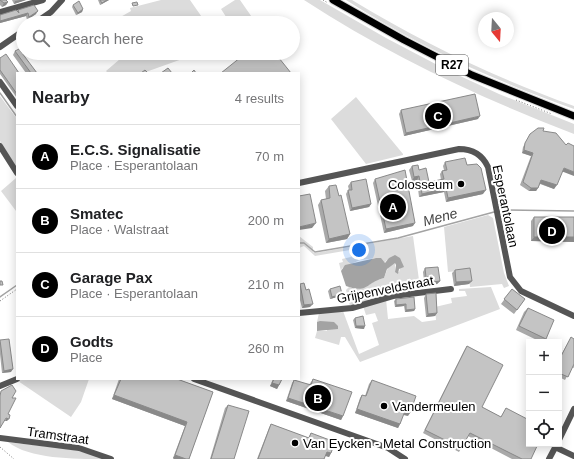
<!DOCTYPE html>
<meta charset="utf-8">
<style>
:root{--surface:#fff;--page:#f6f6f6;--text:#202124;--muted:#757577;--line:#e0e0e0;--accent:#000}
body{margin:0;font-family:Helvetica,sans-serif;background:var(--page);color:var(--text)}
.controls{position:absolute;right:12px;bottom:12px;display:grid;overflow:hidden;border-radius:0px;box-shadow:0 2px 10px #0003}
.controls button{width:36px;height:36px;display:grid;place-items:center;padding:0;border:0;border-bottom:1px solid var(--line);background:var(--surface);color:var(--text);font:20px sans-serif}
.compass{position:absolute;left:478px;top:12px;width:36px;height:36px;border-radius:50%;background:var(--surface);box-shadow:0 2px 10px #0003;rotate:162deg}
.you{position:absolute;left:359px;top:250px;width:14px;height:14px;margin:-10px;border:3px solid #fff;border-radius:50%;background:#1a73e8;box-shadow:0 0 0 6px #1a73e833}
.badge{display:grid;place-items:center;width:26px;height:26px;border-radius:50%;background:var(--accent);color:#fff;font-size:13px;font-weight:700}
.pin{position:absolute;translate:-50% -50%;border:2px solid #fff;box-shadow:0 1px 4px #0006}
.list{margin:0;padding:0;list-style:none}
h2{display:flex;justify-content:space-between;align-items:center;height:52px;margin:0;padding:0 16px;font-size:17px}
h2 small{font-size:13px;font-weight:400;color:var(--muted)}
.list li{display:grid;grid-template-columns:26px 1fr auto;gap:12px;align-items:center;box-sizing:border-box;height:64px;padding:0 16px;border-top:1px solid var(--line)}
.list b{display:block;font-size:15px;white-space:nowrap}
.list p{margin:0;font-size:13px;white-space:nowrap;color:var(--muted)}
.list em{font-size:13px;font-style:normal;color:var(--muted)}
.icon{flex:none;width:22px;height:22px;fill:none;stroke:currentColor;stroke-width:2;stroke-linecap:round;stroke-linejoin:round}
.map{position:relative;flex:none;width:574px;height:459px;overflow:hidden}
.search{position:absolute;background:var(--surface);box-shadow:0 2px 10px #0003;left:16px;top:16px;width:284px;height:44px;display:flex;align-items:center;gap:10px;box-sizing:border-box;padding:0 14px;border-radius:22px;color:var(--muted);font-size:15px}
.panel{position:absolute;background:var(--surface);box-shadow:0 2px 10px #0003;left:16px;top:72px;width:284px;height:308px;border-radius:0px}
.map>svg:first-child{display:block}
.green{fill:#dcdcdc}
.water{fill:#a3a3a3}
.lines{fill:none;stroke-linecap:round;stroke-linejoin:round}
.stream{stroke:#a3a3a3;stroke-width:1.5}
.major-casing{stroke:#dbdbdb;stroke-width:9}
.path{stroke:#777;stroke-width:1;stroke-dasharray:1 2;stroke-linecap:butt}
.minor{stroke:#555;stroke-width:6}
.major{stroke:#000;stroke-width:7}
.wall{fill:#a9a9a9}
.shaded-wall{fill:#898989}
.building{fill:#c4c4c4;stroke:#898989}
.poi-dot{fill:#000;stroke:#fff;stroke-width:1.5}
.labels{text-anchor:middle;stroke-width:4;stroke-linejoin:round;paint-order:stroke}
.shield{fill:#fff;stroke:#4c4c4c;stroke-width:1}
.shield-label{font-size:12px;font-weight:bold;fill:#000}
.poi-label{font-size:13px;fill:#000;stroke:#fff;text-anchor:start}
.street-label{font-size:13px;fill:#000;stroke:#fff}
.water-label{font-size:14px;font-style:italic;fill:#444;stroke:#fff}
</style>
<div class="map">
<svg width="574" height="459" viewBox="0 0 574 459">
<rect width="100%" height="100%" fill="#fff"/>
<!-- green -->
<path class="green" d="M161 0H190L206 23H110L131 11 130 8Z
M235 0H240L256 23H230L221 9Z
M304 0H320L386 38 445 69 499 94 574 124V134C481 98 388 55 304 0Z
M346 0H352C423 43 496 78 574 106V109C495 81 417 46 346 0Z
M127 53H199L143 73H108L106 71Z
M0 96 17 119V168L0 141Z
M356 97 403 154V155L366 164 331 119Z
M16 178 17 179V222L16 211 1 191Z
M488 215 493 218 504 273 509 286 504 288 502 284 470 287 468 270 448 272 444 227Z
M299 236 313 247V252L315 253 413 236 419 280 413 281 414 287 411 291 350 306 346 290 349 287C363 293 370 281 384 278L389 265 395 263V272H399L402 262 387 260 384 263 376 258 360 260 342 268 341 271 339 263 343 262 342 259 351 257 350 250 315 256 304 246 299 248Z
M491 287 500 309 360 362 345 337H341L339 345 315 338 317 331H327V328L334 322H317L319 313 343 311 359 354 379 345 372 323 378 321 375 313 366 315 363 306 386 299 388 319 414 316 422 322 436 320 435 307 452 303 451 298 467 296 465 291H459V289Z
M22 379H89L81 402 71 417 18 381Z
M8 442C40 447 74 446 104 459 74 459 29 459 8 442Z"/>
<!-- water -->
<path class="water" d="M395 255 400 258 404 267 399 269 398 274 395 272 396 265 395 263 387 269 384 278C365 283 368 294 346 286L341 271 345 265 376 258H381L385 263 389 258Z
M320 321 334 322 338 326V329L317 331V322Z"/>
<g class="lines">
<!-- stream -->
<path class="stream" d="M0 93 17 117
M502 210 574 211
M299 243H304L315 252 398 238 494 212
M0 297 17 285"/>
<!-- major casing -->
<g class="major-casing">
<path id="major" d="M333 0 404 40 472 75 574 116"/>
</g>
<!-- path -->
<path class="path" d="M323 0 328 3
M516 100 552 114
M0 301 17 289
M0 447 14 459"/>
<!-- minor -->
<path class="minor" d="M0 12 43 0
M35 23 51 12 62 0
M0 47 23 31
M0 82 17 106
M0 146 17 173
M299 183 459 149C472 149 482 154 488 167L510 277 521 291 574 316
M299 313 352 308 393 296 451 289
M194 379 388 448 405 459
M0 386 17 379
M0 438 79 448 111 459
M559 440 574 409
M555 447 574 456
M549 459 557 444"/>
<!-- major -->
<use href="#major" class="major"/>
</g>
<!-- wall -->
<path class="wall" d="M0 0 8 2 6 5 2 7 0 5Z
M12 0H26L14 4Z
M98 0H109L100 5Z
M73 5 83 9 82 12 76 15 72 7Z
M18 10 36 14 27 20 26 16 0 23V15L17 11Z
M15 51 37 73H26L13 55Z
M0 58 17 73V98L0 74Z
M401 110 478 119 404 136 399 114Z
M543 131 562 171 554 189 540 184 538 188 536 191H529L520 185 531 156 522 153 523 147 530 134Z
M445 162 467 165 483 194 446 202 444 192 419 197 417 180 412 181 409 170 412 166 419 170 429 182 441 180 440 174 442 171 444 170 443 166Z
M375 179 413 226 384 233 373 183Z
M351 182 371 204 369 207 350 211 346 194 348 190H349L348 186Z
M329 186 339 196 350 234 347 239 326 243 318 205 321 200 326 199 325 191Z
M534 217H574V242L531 241V221Z
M425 268 440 281 437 284 431 285 430 280 424 281 423 272Z
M455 270 469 284 454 286 452 273Z
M300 284 310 307 302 308 299 296V285Z
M330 289 341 296 330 299 328 291Z
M512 289 525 299 514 314 501 304Z
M426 294 437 313 435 316 426 317 424 298Z
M396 299 415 309 414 311 405 312 404 306 395 307 394 301Z
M528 308 546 339 544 342H541L516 330 524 312Z
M355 318 364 329 355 328 353 320Z
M571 337 574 368 572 367 565 380 559 377V359Z
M0 340 11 372 2 373 0 354Z
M467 346 482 407 501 417 506 408 531 459H512L468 436 459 452 423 433 465 349Z
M119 379H177L213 392 189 459H174L173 458 185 426 112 399Z
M273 379H282L277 389 270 386Z
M313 379 343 416 341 420 286 401 292 383 294 380 309 385Z
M372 380 408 416 403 415 400 424 398 428 355 413 360 398 362 395 365 396 369 384Z
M228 405 234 459H210L225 408Z
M271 424 308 438 311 433 331 453 329 457 325 456 324 459H257L269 428Z"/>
<!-- shaded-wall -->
<path class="shaded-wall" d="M20 0H26L14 4 15 1Z
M107 0H109L100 5 102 3Z
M8 2 6 5 2 7 4 3Z
M83 9 82 12 76 15 78 13Z
M38 11 36 14 27 20 29 17Z
M28 13 26 16 0 23V21Z
M480 116 478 119 404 136 406 133Z
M524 150 533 153 531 156 522 153Z
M564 168 574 172V176L561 171Z
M419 176 417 180 412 181 414 177Z
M541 180 557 185 554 189 539 183Z
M446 188 444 192 419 197 422 194Z
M531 188H538L536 191H529Z
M486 190 483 194 446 202 448 198Z
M371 204 369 207 350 211 352 208Z
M316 223 312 228 299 230V227Z
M415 223 413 226 384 233 386 229Z
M350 234 347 239 326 243 329 239Z
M534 237H574V242L531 241Z
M426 277H433L430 280 424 281Z
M440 281 437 284 431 285 433 282Z
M472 281 469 284 454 286 456 282Z
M342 294 341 296 330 299 332 297Z
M313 304 310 307 302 308 304 305Z
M406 304 404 306 395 307 396 305Z
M415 309 414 311 405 312 406 310Z
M437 313 435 316 426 317 428 314Z
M356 326H365L364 329 355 328Z
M13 369 11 372 2 373 4 371Z
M272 383 279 385 277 389 270 386Z
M114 395 187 422 185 426 112 399Z
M288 398 343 416 341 420 286 401Z
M357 409 400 424 398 428 355 413Z
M405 411 410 413 408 416 402 414Z
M6 418 9 419 7 421H5Z
M34 435 42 436 40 439 33 438Z
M327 452 331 453 329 457 324 455Z
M175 455 186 459H174L173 458Z"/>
<!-- building -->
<path class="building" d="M0 0H6L8 2 4 3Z
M100 0H107L102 3Z
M79 1 83 9 78 13 73 5Z
M137 2 138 5 133 6 132 3Z
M34 5 38 11 29 17 28 13 0 21V15L16 10 19 13 18 10Z
M19 49 37 73H31L15 51Z
M246 53H275L291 73H221Z
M6 54 19 73H17V94L0 70V58Z
M168 68 172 73H161Z
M145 70 148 73H141Z
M194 70 196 73H191Z
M475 94 480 116 406 133 401 110Z
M538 128H544L543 131 556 133 566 145 568 143 574 146V172L564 168 557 185 541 180 538 188H531L523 182 533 153 524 150 525 143 530 134Z
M465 158 467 165 477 164 481 168 486 190 448 198 446 188 422 194 419 176 414 177 412 166 418 165 419 170 426 168 429 182 444 179 442 171 447 170 445 162Z
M405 170 415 223 386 229 375 179Z
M366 179 371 204 352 208 348 190H352L351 182Z
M336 185 339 196 341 195 350 234 329 239 321 200 330 198 329 186Z
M310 194 316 223 299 227V196Z
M534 217H574V237H534Z
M438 267 440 281 433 282V277H426L425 268Z
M470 268 472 281 456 282 455 270Z
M0 281H2L3 285H0Z
M304 283 306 290 309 289 313 304 304 305 300 284Z
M340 286 342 294 332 297 330 289Z
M512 289 525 299 517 310 504 299Z
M436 293 437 313 428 314 426 294Z
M414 297 415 309 406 310V304L396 305V299Z
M528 308 554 320 546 339 519 326Z
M363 316 365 326H356L355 318Z
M571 337 574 339V364L568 377 559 373V360Z
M9 339 13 369 4 371 0 340Z
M467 346 503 365 482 407 501 417 506 408 529 420V444H538L531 459H522L470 433 461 448 425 430Z
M121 379H177L213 392 189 459H186L175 455 187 422 114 395Z
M274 379H282L279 385 272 383Z
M313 379 352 392 343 416 288 398 294 380 311 385Z
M372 380 416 396 410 413 405 411 400 424 357 409 362 395 366 396Z
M12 385 16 391 12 398H16L8 414 10 415 9 419 6 418 0 428V396L1 391Z
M228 405 249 411 234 459H211Z
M271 424 309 438 311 433 335 442 331 453 327 452 324 459H258Z
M37 430 45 432 42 436 34 435Z"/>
<!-- markers -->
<g class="poi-dot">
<circle cx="461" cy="184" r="4"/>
<circle cx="384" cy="406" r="4"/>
<circle cx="295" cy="443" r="4"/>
</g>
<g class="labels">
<!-- shield labels -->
<rect class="shield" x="436" y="55" width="32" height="20" rx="3"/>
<g class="shield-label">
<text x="452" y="69">R27</text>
</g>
<!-- poi labels -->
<g class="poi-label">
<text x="453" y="189" text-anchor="end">Colosseum</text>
<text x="392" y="411">Vandermeulen</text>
<text x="303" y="448">Van Eycken - Metal Construction</text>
</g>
<!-- street labels -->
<g class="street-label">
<text transform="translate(506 206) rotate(78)" y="5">Esperantolaan</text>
<text transform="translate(385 289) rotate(-11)" y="5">Grijpenveldstraat</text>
<text transform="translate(58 435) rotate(8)" y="5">Tramstraat</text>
</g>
<!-- water labels -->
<g class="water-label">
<text transform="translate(440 217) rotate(-15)" y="5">Mene</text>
</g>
</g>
</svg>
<div class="controls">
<button>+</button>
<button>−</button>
<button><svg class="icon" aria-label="locate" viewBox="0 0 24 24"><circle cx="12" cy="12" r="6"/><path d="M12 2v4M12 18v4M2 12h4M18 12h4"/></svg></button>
</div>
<svg class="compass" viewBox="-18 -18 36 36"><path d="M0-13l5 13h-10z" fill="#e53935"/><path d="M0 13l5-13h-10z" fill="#757577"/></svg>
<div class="you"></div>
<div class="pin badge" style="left:393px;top:207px">A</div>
<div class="pin badge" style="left:318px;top:398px">B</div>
<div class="pin badge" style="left:438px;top:116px">C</div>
<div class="pin badge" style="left:552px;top:231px">D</div>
<div class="search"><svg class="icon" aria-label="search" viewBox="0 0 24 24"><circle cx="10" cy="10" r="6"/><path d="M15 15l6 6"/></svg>Search here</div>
<section class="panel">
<h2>Nearby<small>4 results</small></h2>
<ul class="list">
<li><span class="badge">A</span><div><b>E.C.S. Signalisatie</b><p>Place · Esperantolaan</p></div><em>70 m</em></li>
<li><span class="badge">B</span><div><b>Smatec</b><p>Place · Walstraat</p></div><em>200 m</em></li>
<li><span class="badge">C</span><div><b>Garage Pax</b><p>Place · Esperantolaan</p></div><em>210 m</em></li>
<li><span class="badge">D</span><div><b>Godts</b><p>Place</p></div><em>260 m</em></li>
</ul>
</section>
</div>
